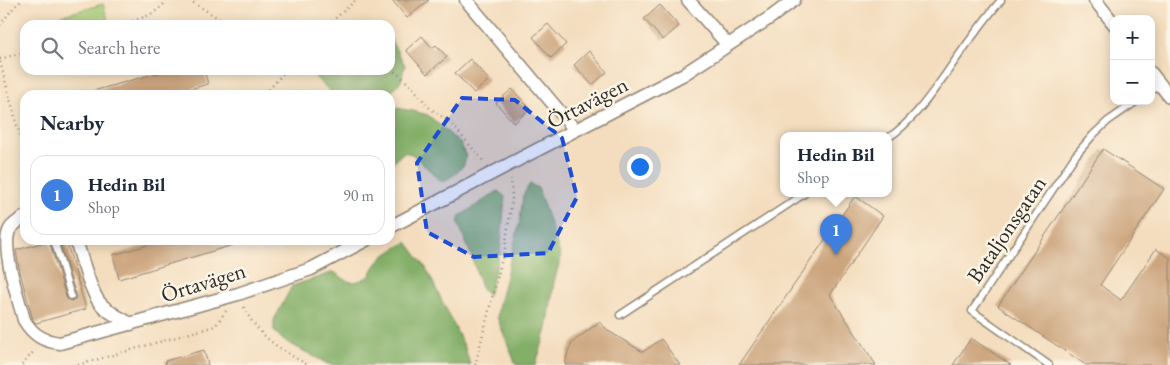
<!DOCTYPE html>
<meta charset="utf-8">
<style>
:root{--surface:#fff;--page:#f2f2f3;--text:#1f2937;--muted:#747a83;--line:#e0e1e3;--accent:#111827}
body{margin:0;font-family:"EB Garamond",serif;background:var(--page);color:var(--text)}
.controls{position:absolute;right:15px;top:15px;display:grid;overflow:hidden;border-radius:10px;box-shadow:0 2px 12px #0003}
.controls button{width:45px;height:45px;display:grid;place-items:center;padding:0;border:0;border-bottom:1px solid var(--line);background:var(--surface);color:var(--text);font:25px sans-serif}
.you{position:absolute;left:639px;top:166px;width:18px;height:18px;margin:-12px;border:4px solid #fff;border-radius:50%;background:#1a73e8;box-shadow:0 0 0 8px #1a73e833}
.badge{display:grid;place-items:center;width:32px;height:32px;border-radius:50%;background:var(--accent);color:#fff;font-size:16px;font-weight:700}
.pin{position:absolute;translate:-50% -41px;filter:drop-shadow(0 1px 2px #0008)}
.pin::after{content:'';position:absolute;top:26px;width:18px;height:15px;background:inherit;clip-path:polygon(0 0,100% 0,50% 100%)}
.popup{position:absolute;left:780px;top:132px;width:112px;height:65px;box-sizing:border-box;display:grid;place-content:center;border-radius:10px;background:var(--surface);filter:drop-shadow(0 1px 4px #0005);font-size:16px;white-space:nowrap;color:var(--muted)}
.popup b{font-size:19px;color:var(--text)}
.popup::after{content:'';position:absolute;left:50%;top:100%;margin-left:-10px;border:10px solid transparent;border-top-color:var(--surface)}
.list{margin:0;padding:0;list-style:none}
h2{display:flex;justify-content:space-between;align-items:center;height:65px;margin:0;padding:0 20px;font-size:21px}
h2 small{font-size:16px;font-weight:400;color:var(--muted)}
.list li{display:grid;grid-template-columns:32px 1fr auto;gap:15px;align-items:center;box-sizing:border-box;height:80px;margin:0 10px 10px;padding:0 10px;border:1px solid var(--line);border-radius:15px}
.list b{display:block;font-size:19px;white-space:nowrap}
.list p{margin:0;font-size:16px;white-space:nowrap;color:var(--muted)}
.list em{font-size:16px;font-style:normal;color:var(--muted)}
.icon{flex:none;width:28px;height:28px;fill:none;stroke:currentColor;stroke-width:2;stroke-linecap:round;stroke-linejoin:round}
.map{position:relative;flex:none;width:1170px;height:365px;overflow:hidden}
.search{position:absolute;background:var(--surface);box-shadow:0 2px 12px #0003;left:20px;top:20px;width:375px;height:55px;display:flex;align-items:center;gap:12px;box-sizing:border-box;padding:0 18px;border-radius:15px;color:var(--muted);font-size:19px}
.panel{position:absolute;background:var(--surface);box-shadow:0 2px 12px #0003;left:20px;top:90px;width:375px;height:155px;border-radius:15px}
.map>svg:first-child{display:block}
.green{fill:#a4cb76;stroke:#687b50}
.forest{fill:#83af67;stroke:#576d49}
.building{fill:#cca57e}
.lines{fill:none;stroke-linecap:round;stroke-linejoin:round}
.service-casing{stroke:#908474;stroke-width:9}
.minor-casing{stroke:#908474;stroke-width:15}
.path{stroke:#908474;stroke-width:2.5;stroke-dasharray:1 4;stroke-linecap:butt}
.service{stroke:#fff;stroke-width:6}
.minor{stroke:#fff;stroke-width:12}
.marked{fill:#1d4ed8;fill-opacity:0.2;stroke:#1d4ed8;stroke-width:4;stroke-dasharray:10 6;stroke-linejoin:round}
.labels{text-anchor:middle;stroke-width:5;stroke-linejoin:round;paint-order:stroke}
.street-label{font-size:22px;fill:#2b2b2b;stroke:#fcf5e5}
</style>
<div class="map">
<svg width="1170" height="365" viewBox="0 0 1170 365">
<rect width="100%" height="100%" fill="#fcf5e5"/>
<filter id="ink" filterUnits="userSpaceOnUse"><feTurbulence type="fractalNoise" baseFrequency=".02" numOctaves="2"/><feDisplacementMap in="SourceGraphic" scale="10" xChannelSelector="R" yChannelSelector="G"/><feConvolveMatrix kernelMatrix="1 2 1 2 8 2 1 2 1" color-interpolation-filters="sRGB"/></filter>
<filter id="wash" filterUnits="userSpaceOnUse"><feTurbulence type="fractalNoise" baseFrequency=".0096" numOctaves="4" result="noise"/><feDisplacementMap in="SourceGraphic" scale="20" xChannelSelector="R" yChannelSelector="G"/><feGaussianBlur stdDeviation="1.12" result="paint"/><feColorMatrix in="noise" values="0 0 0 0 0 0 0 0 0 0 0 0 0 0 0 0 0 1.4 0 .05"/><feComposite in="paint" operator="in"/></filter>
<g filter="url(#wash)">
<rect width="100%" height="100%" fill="#f4ddbe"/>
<!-- green -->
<path class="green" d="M103 4 109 23 101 25H63L60 16Z"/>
<!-- forest -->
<path class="forest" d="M390 39 405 65 401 81 391 92 390 101V95H333L330 91 316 78V70H390Z
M390 102 396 108 413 111 428 115 460 143 466 156 464 165 454 175 442 182 412 154 404 152 390 165Z
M530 184 538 188 561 257 554 282 547 329 536 363V365H516L497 317 499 304 520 221 523 195Z
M498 191 505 197 500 253 488 296 481 288 472 257 458 223 460 216Z
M407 242 426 268 465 348 470 365H330L283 340 274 331V320L292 286 334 272C351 284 351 285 370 276 377 257 391 251 407 242Z"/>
<g id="blocks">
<!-- building -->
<path class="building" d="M392 0H429L407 18Z
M660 5 679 26 663 40 644 19Z
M548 24 566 44 551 58 533 37Z
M422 36 432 48 436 45 447 57 427 74 406 50Z
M589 51 607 72 592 85 574 65Z
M470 59 489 80 474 93 455 73Z
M168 70H204L208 84 168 95H93V91Z
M512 89 530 109 514 123 496 103Z
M1103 149 1164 189 1100 285 1121 300 1156 249 1170 258V365H1086L998 306Z
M855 196 883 216 830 295 876 365H739Z
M59 240H66L86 309 36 323 33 320 19 268 16 250 49 241 66 297 68 300 72 301 75 299 76 295Z
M165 240H240V243L119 279 113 255Z
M599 322 610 332 643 352 661 339 680 365H565L568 351 573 342Z
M971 338 1011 365H953Z
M204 350 208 365H166L165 361Z"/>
</g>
</g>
<g filter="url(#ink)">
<use href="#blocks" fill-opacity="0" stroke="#908474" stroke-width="1"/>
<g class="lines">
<!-- service casing -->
<g class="service-casing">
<path id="service" d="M1151 91 1161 85
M888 138C912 122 929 97 945 75 963 49 981 24 1001 0
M54 240 71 296
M620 315 804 194
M1049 365 972 311 1075 156 1093 135 1108 121 1137 101"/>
</g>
<!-- minor casing -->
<g class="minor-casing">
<path id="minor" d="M466 0 575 130
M688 0 728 45
M1095 0 1114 24
M1151 73 1170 97
M25 217C20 220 13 224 10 229 0 246 19 300 24 320 33 335 43 341 60 343L238 294 311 269 366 240
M390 227 506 166 684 74 771 17 794 0
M76 240C81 256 90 290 99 302 107 312 120 318 131 324"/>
</g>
<!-- path -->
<path class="path" d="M189 0 229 25
M0 25 14 7 22 0
M118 25C136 20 156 16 167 0
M328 25 356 0
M0 59 25 52
M0 62 25 154
M390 69 398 74 410 85 421 97 427 106 451 123 484 162
M261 95 266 93 286 70
M244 307C257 336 281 350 308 365
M22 365 35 350
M78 365 215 326 226 311
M475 365 505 248 512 200 511 179"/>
<!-- service -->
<use href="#service" class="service"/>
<!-- minor -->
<use href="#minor" class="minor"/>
</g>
</g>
<!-- marked area -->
<path class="marked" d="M462 98 515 100 562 138 577 197 548 253 474 257 427 232 417 163Z"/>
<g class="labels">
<!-- street labels -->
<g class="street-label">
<text transform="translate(587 102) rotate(-27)" y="8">Örtavägen</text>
<text transform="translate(1006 229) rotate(-56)" y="8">Bataljonsgatan</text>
<text transform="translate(203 282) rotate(-17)" y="8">Örtavägen</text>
</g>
</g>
</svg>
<div class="controls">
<button>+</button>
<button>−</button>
</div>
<div class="you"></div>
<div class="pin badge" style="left:836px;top:255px;background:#3f7fe0">1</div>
<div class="popup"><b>Hedin Bil</b>Shop</div>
<div class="search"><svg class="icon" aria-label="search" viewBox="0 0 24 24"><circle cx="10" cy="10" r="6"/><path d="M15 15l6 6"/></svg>Search here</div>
<section class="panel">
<h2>Nearby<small></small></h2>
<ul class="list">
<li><span class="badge" style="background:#3f7fe0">1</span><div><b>Hedin Bil</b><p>Shop</p></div><em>90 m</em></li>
</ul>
</section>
</div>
